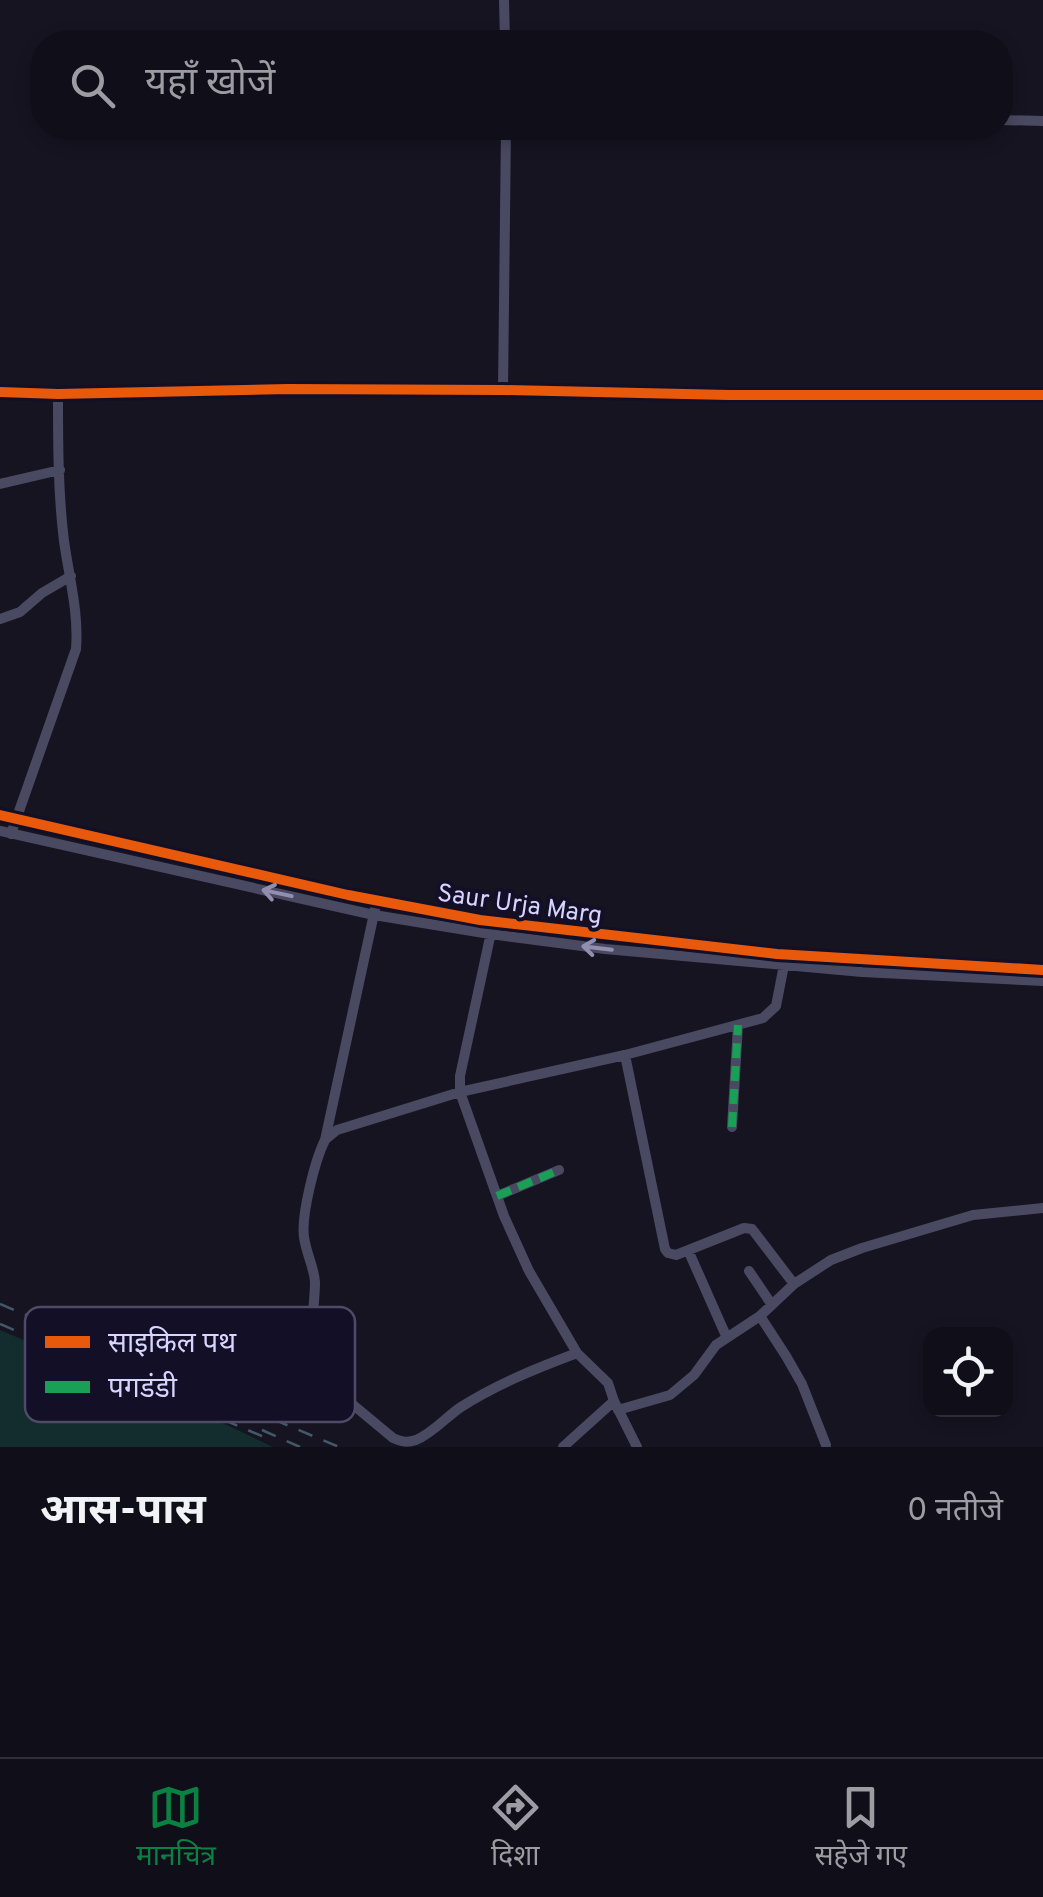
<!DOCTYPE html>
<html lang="hi">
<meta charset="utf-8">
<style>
:root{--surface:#100f19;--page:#191822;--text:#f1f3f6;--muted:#9c9ca2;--line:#302f38;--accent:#0b8043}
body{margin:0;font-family:Overpass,"Noto Sans Devanagari",sans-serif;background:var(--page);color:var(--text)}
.controls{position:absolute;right:30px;bottom:30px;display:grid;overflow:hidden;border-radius:20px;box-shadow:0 5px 15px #0003}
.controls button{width:90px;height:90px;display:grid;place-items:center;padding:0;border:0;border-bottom:2px solid var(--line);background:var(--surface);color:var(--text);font:50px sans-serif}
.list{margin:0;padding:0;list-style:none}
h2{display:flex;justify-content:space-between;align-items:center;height:130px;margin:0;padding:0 40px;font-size:42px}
h2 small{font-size:32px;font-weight:400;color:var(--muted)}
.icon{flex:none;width:55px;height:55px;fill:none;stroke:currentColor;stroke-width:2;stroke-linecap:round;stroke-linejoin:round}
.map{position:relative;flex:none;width:1043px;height:1447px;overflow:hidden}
.search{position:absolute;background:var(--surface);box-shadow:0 5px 15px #0003;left:30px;right:30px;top:30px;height:110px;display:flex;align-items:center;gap:25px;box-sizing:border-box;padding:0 35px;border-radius:40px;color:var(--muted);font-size:38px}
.sheet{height:310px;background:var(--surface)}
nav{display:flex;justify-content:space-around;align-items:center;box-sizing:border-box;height:140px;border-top:2px solid var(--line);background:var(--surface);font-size:28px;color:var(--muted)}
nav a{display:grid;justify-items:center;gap:5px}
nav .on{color:var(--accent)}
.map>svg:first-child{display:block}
.green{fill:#132c2d}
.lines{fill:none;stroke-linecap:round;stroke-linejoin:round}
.minor{stroke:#4a4962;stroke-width:10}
.rail{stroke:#43596b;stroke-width:2.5;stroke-dasharray:15 12;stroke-linecap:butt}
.quiet{stroke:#1a9f57;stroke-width:8;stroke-dasharray:15 8;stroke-linecap:butt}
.cycleway-casing{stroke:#130f26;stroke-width:16}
.cycleway{stroke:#e8590c;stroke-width:10}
.oneway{stroke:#928eb0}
.labels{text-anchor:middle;stroke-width:8;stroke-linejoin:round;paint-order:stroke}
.street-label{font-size:25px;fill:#d9d4ff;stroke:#130f26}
.key{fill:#130f26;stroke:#4e4a67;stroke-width:2.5}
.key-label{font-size:28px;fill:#d9d4ff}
</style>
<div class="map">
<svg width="1043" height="1447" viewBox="0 0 1043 1447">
<rect width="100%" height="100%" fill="#161421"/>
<!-- green -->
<path class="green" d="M0 1330 227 1425 273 1447H0Z"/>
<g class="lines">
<!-- minor -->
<path class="minor" d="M504 0 505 42
M1000 120 1043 121
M503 390 506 128
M0 392 58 394 288 389 503 390 729 395H1043
M0 484 60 470
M0 619 20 612 42 593 71 576
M0 815 348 895 480 920 777 954 1043 970
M0 831 374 915 490 934 605 949 862 972 1043 981
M11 834 76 649C79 613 69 577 64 541 58 493 58 442 58 394
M375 909 325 1140C315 1160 301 1215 304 1237 306 1253 314 1267 315 1282 315 1309 306 1351 316 1374L393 1438C402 1442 407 1443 416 1440 433 1433 446 1417 461 1407 497 1384 537 1368 577 1353
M492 928 460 1076V1092L504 1216 529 1271 577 1353 608 1383 614 1401 637 1447
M625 1055 665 1249 668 1253 676 1255 744 1228 752 1229 794 1284
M732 1127 738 1025
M326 1139 337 1130 460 1092 625 1055 763 1018 776 1006 784 965
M497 1196 559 1170
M688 1250 727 1338
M749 1271 772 1305
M760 1316 786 1356 802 1384 826 1445
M618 1410 670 1395 694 1375 716 1345 760 1316 794 1284 831 1260 862 1248 973 1215 1043 1208
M563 1447 614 1401"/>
<!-- rail -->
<path class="rail" d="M0 1304 339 1447
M0 1324 271 1440
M262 1430 300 1447"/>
<!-- quiet -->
<path class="quiet" d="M732 1127 738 1025
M497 1196 559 1170"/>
<!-- cycleway casing -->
<g class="cycleway-casing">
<path id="cycleway" d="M0 392 58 394 288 389 503 390 729 395H1043
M0 815 348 895 480 920 777 954 1043 970"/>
</g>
<!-- cycleway -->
<use href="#cycleway" class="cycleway"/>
</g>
<!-- one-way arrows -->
<defs><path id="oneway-shaft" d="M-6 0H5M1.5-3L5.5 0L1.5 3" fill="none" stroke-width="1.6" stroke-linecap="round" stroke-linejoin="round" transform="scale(2.5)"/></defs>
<g class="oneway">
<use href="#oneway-shaft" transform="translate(277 893) rotate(-168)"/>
<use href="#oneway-shaft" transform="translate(597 948) rotate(-173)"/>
</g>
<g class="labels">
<!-- street labels -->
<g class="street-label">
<text transform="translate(520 903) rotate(8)" y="9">Saur Urja Marg</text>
</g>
</g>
<!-- legend -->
<rect x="25" y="1307" width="330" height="115" rx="15" class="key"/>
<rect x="45" y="1336" width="45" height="12" fill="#e8590c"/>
<rect x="45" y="1381" width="45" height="12" fill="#1a9f57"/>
<g class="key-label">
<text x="108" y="1352">साइकिल पथ</text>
<text x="108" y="1397">पगडंडी</text>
</g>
</svg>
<div class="controls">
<button><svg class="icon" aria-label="locate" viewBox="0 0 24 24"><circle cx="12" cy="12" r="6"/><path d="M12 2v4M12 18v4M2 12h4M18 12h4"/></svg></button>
</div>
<div class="search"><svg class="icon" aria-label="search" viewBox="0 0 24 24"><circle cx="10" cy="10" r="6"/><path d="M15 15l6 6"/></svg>यहाँ खोजें</div>
</div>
<section class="sheet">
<h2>आस-पास<small>0 नतीजे</small></h2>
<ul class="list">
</ul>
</section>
<nav>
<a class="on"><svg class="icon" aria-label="map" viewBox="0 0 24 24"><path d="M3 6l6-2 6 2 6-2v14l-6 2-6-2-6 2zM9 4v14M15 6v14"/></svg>मानचित्र</a>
<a><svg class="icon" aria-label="directions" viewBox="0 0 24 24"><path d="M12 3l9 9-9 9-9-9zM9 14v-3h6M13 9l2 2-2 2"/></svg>दिशा</a>
<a><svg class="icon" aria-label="saved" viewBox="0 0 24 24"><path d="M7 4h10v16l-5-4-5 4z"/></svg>सहेजे गए</a>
</nav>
